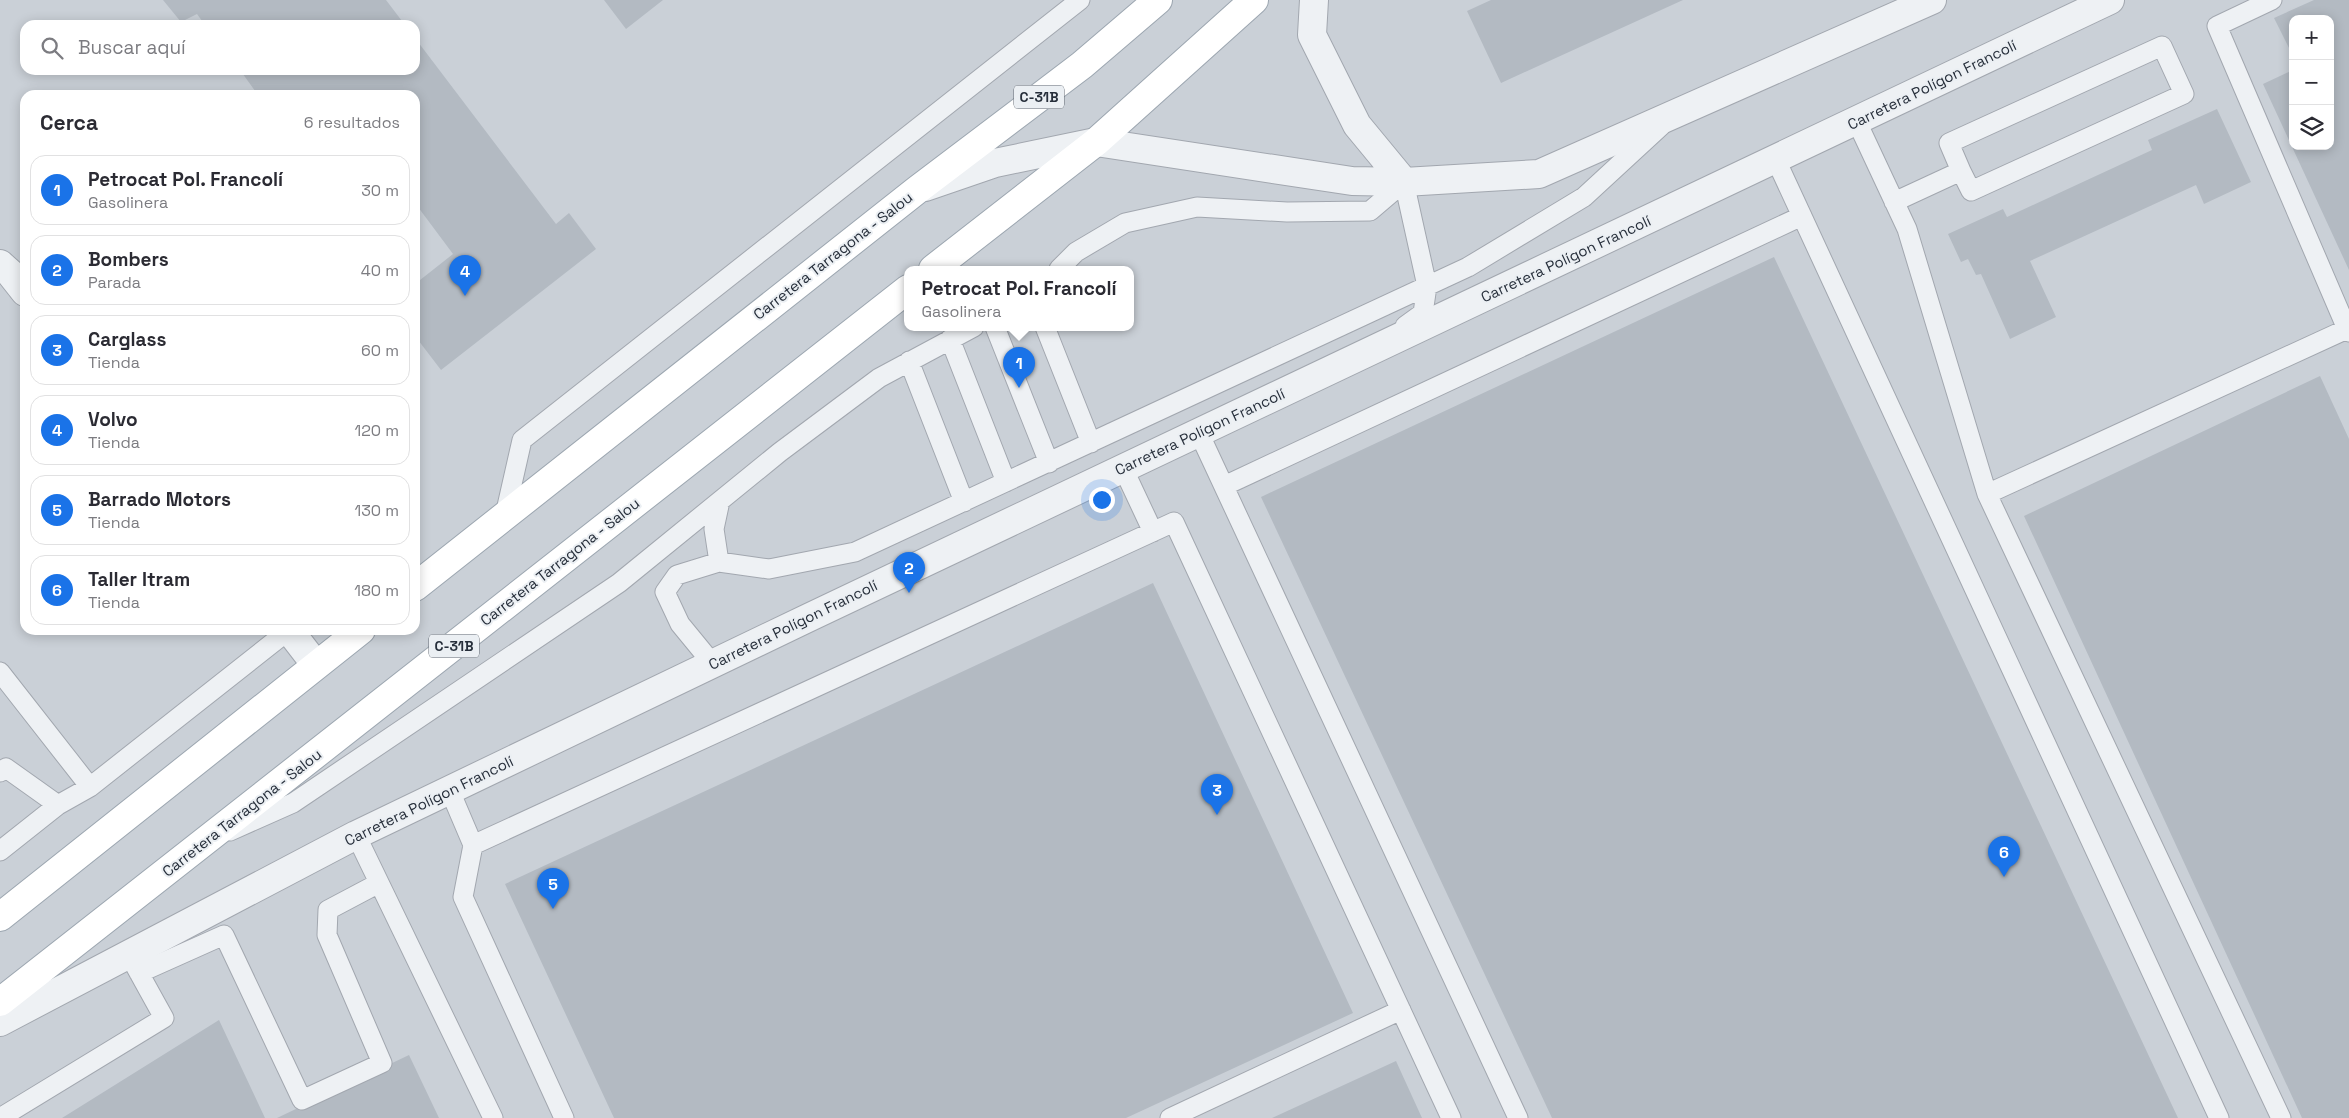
<!DOCTYPE html>
<html lang="es">
<meta charset="utf-8">
<style>
:root{--surface:#fff;--page:#f7f7f7;--text:#2b2b33;--muted:#7c7c81;--line:#e1e1e2;--accent:#1a73e8}
body{margin:0;font-family:"Space Grotesk",sans-serif;background:var(--page);color:var(--text)}
.controls{position:absolute;right:15px;top:15px;display:grid;overflow:hidden;border-radius:10px;box-shadow:0 2px 12px #0003}
.controls button{width:45px;height:45px;display:grid;place-items:center;padding:0;border:0;border-bottom:1px solid var(--line);background:var(--surface);color:var(--text);font:25px sans-serif}
.you{position:absolute;left:1101px;top:499px;width:18px;height:18px;margin:-12px;border:4px solid #fff;border-radius:50%;background:#1a73e8;box-shadow:0 0 0 8px #1a73e833}
.badge{display:grid;place-items:center;width:32px;height:32px;border-radius:50%;background:var(--accent);color:#fff;font-size:16px;font-weight:700}
.pin{position:absolute;translate:-50% -41px;filter:drop-shadow(0 1px 2px #0008)}
.pin::after{content:'';position:absolute;top:26px;width:18px;height:15px;background:inherit;clip-path:polygon(0 0,100% 0,50% 100%)}
.popup{position:absolute;left:904px;top:266px;width:230px;height:65px;box-sizing:border-box;display:grid;place-content:center;border-radius:10px;background:var(--surface);filter:drop-shadow(0 1px 4px #0005);font-size:16px;white-space:nowrap;color:var(--muted)}
.popup b{font-size:19px;color:var(--text)}
.popup::after{content:'';position:absolute;left:50%;top:100%;margin-left:-10px;border:10px solid transparent;border-top-color:var(--surface)}
.list{margin:0;padding:0;list-style:none}
h2{display:flex;justify-content:space-between;align-items:center;height:65px;margin:0;padding:0 20px;font-size:21px}
h2 small{font-size:16px;font-weight:400;color:var(--muted)}
.list li{display:grid;grid-template-columns:32px 1fr auto;gap:15px;align-items:center;box-sizing:border-box;height:70px;margin:0 10px 10px;padding:0 10px;border:1px solid var(--line);border-radius:15px}
.list b{display:block;font-size:19px;white-space:nowrap}
.list p{margin:0;font-size:16px;white-space:nowrap;color:var(--muted)}
.list em{font-size:16px;font-style:normal;color:var(--muted)}
.icon{flex:none;width:28px;height:28px;fill:none;stroke:currentColor;stroke-width:2;stroke-linecap:round;stroke-linejoin:round}
.map{position:relative;flex:none;width:2349px;height:1118px;overflow:hidden}
.search{position:absolute;background:var(--surface);box-shadow:0 2px 12px #0003;left:20px;top:20px;width:400px;height:55px;display:flex;align-items:center;gap:12px;box-sizing:border-box;padding:0 18px;border-radius:15px;color:var(--muted);font-size:19px}
.panel{position:absolute;background:var(--surface);box-shadow:0 2px 12px #0003;left:20px;top:90px;width:400px;height:545px;border-radius:15px}
.map>svg:first-child{display:block}
.built{fill:#cad0d7;fill-rule:evenodd}
.building{fill:#b3bac2}
.lines{fill:none;stroke-linecap:round;stroke-linejoin:round}
.lane-casing{stroke:#a2a7af;stroke-width:21}
.street-casing{stroke:#a2a7af;stroke-width:30}
.primary-casing{stroke:#9ca6b0;stroke-width:30}
.lane{stroke:#eef1f4;stroke-width:19}
.street{stroke:#eef1f4;stroke-width:28}
.primary{stroke:#fff;stroke-width:28}
.labels{text-anchor:middle;stroke-width:4;stroke-linejoin:round;paint-order:stroke}
.shield{fill:#ebeff3;stroke:#626972;stroke-width:1}
.shield-label{font-size:14px;font-weight:bold;fill:#272f3b}
.street-label{font-size:15px;fill:#272f3b;stroke:#ebeff3}
</style>
<div class="map">
<svg width="2349" height="1118" viewBox="0 0 2349 1118">
<rect width="100%" height="100%" fill="#dce0e5"/>
<!-- built -->
<path class="built" d="M0 0H2349V1118H0ZM2293 19H2330V146H2293ZM25 25H415V70H25ZM25 95H415V630H25ZM908 269H1130V327H908Z"/>
<!-- building -->
<path class="building" d="M163 0H386L405 25H205L197 14 181 22Z
M604 0H663L626 29Z
M1491 0H1683L1501 83 1467 11Z
M2314 0H2349V270L2263 84 2293 70V146H2330V19H2293V56L2274 18Z
M415 38 556 224 569 213 596 249 441 370 415 336V284L453 254 415 203V95H258L240 70H415Z
M2217 109 2251 182 2204 204 2196 185 2030 261 2056 317 2010 339 1981 274 1976 275 1968 259 1961 262 1948 234 2003 209 2007 217 2152 150 2148 140Z
M1774 257 2178 1118H1552L1261 497Z
M2320 376 2349 439V1118H2302L2024 516Z
M1153 583 1353 1013 1126 1118H614L505 884Z
M219 1020 265 1118H62Z
M409 1055 439 1118H277Z
M1396 1061 1422 1118H1272Z"/>
<g class="lines">
<!-- lane casing -->
<g class="lane-casing">
<path id="lane" d="M2272 0 2217 26 2347 329
M1857 122 1907 229 1987 494 2281 1118
M1776 160 2219 1118
M1894 202 1961 171 1949 143 2162 46 2184 94 1971 191 1961 171
M1059 269 1076 252 1125 223 1197 207 1287 212 1370 211 1404 182 1427 286 1423 313 1405 326
M995 327 1049 463
M1045 327 1091 443
M950 339 1006 482
M909 361 964 502
M1199 433 1518 1118
M1123 468 1153 532
M1224 486 1802 216
M1987 494 2347 329 2349 332
M505 515 522 440 1080 0
M719 562 714 529 720 501
M712 663 680 624 665 592 677 575 719 562 769 569 855 552 1468 267 1584 197 1661 126
M0 672 90 787
M0 772 6 768 58 805
M450 791 473 845 463 897 564 1118
M230 831 293 803 619 583 780 452 879 378 974 327
M356 835 493 1118
M473 845 1174 522 1451 1118
M0 851 58 805 90 787 289 630
M139 973 224 935 302 1100 382 1063 327 935 328 910 379 883
M0 1118 164 1018 133 962
M1170 1118 1401 1010"/>
</g>
<!-- street casing -->
<g class="street-casing">
<path id="street" d="M1314 0 1312 35 1357 125 1404 182
M925 187 995 163 1096 142 1352 181 1404 182 1539 174 1932 0
M0 264 10 273 25 292
M289 630 316 665
M0 1022 356 835 810 617 2110 0"/>
</g>
<!-- primary casing -->
<g class="primary-casing">
<path id="primary" d="M933 269 1096 142 1254 0
M415 587 917 190 1082 65 1158 0
M0 917 361 630
M0 1002 908 289"/>
</g>
<!-- lane -->
<use href="#lane" class="lane"/>
<!-- street -->
<use href="#street" class="street"/>
<!-- primary -->
<use href="#primary" class="primary"/>
</g>
<g class="labels">
<!-- shield labels -->
<g class="shield">
<rect x="1014" y="85.5" width="50" height="23" rx="4"/>
<rect x="429" y="634.5" width="50" height="23" rx="4"/>
</g>
<g class="shield-label">
<text x="1039" y="102">C-31B</text>
<text x="454" y="651">C-31B</text>
</g>
<!-- street labels -->
<g class="street-label">
<text transform="translate(1932 85) rotate(-26)" y="5">Carretera Polígon Francolí</text>
<text transform="translate(833 256) rotate(-38)" y="5">Carretera Tarragona - Salou</text>
<text transform="translate(1566 259) rotate(-25)" y="5">Carretera Polígon Francolí</text>
<text transform="translate(1200 432) rotate(-25)" y="5">Carretera Polígon Francolí</text>
<text transform="translate(560 562) rotate(-38)" y="5">Carretera Tarragona - Salou</text>
<text transform="translate(793 625) rotate(-26)" y="5">Carretera Polígon Francolí</text>
<text transform="translate(429 801) rotate(-26)" y="5">Carretera Polígon Francolí</text>
<text transform="translate(242 813) rotate(-38)" y="5">Carretera Tarragona - Salou</text>
</g>
</g>
</svg>
<div class="controls">
<button>+</button>
<button>−</button>
<button><svg class="icon" aria-label="layers" viewBox="0 0 24 24"><path d="M12 4l9 5-9 5-9-5zM3 14l9 5 9-5"/></svg></button>
</div>
<div class="you"></div>
<div class="pin badge" style="left:1019px;top:388px">1</div>
<div class="popup"><b>Petrocat Pol. Francolí</b>Gasolinera</div>
<div class="pin badge" style="left:909px;top:593px">2</div>
<div class="pin badge" style="left:1217px;top:815px">3</div>
<div class="pin badge" style="left:465px;top:296px">4</div>
<div class="pin badge" style="left:553px;top:909px">5</div>
<div class="pin badge" style="left:2004px;top:877px">6</div>
<div class="search"><svg class="icon" aria-label="search" viewBox="0 0 24 24"><circle cx="10" cy="10" r="6"/><path d="M15 15l6 6"/></svg>Buscar aquí</div>
<section class="panel">
<h2>Cerca<small>6 resultados</small></h2>
<ul class="list">
<li><span class="badge">1</span><div><b>Petrocat Pol. Francolí</b><p>Gasolinera</p></div><em>30 m</em></li>
<li><span class="badge">2</span><div><b>Bombers</b><p>Parada</p></div><em>40 m</em></li>
<li><span class="badge">3</span><div><b>Carglass</b><p>Tienda</p></div><em>60 m</em></li>
<li><span class="badge">4</span><div><b>Volvo</b><p>Tienda</p></div><em>120 m</em></li>
<li><span class="badge">5</span><div><b>Barrado Motors</b><p>Tienda</p></div><em>130 m</em></li>
<li><span class="badge">6</span><div><b>Taller Itram</b><p>Tienda</p></div><em>180 m</em></li>
</ul>
</section>
</div>
